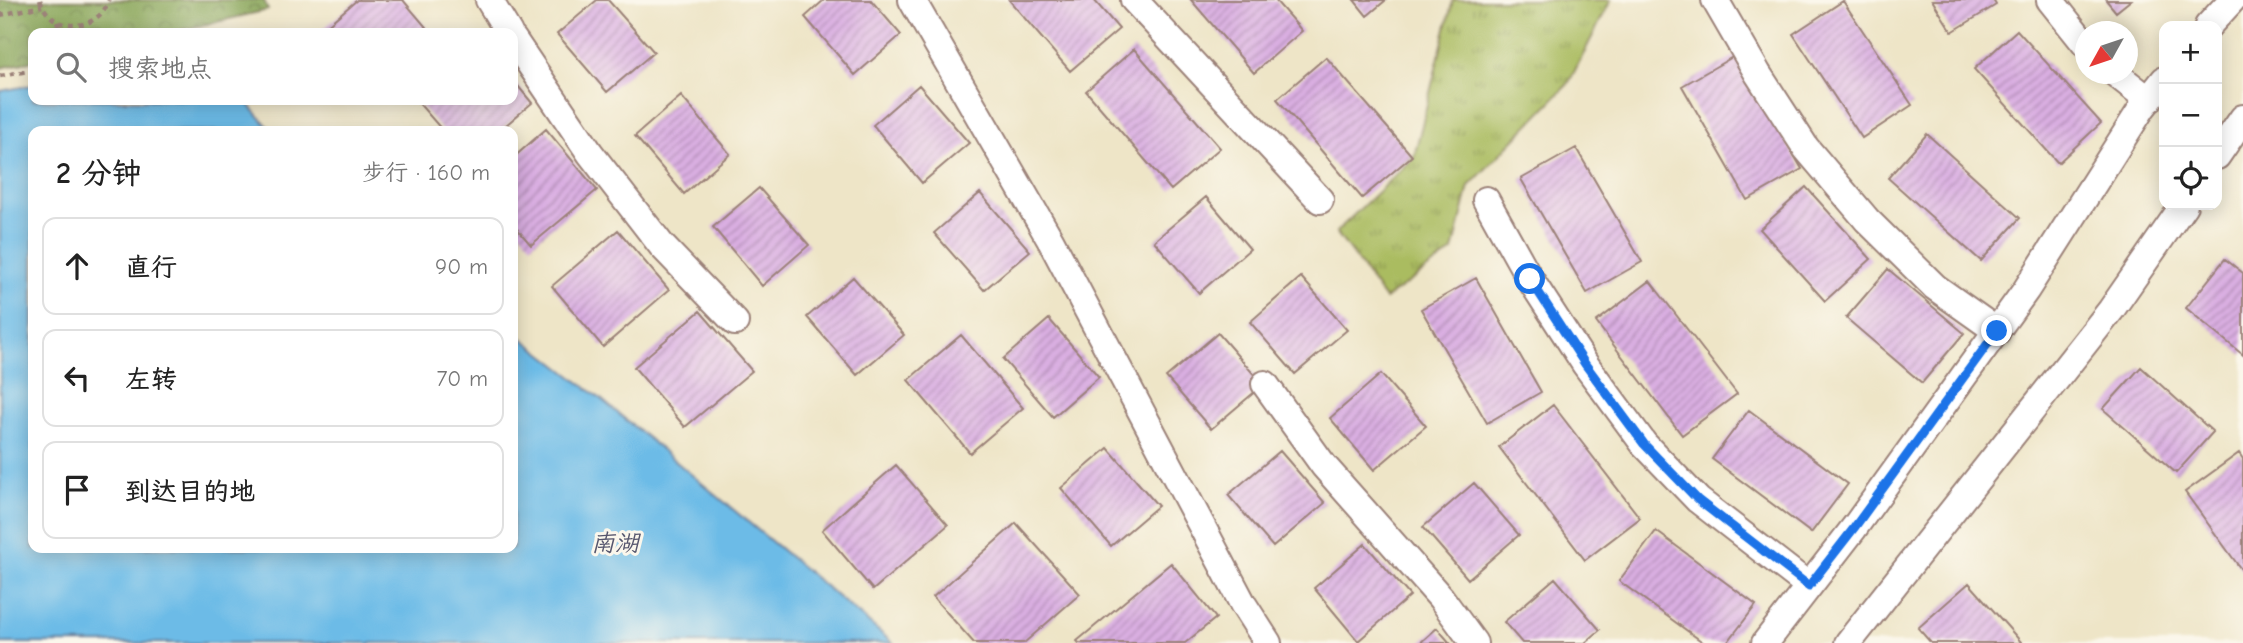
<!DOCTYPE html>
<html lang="zh">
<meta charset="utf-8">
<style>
:root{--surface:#fff;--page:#f2f2f2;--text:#222;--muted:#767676;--line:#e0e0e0}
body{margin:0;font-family:"Comic Neue","LXGW WenKai TC",sans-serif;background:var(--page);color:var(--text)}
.controls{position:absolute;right:21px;top:21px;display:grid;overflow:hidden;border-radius:14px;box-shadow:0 4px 18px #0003}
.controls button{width:63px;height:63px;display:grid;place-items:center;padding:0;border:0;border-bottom:2px solid var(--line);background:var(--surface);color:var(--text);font:35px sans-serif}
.compass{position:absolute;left:2075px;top:21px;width:63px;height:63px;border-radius:50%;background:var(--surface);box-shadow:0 4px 18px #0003;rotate:230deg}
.stop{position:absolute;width:21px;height:21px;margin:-16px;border:5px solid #1a73e8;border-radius:50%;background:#fff}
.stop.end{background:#1a73e8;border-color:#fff;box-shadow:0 2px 7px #0008}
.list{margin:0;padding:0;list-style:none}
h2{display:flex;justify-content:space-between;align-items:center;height:91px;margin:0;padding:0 28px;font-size:30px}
h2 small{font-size:23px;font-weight:400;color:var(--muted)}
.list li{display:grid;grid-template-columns:46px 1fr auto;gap:21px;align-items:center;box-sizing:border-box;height:98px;margin:0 14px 14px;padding:0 14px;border:2px solid var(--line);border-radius:14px}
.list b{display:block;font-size:26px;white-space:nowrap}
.list em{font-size:23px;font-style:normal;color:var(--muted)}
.icon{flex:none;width:38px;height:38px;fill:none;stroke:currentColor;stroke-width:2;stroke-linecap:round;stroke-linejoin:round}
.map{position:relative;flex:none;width:2243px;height:643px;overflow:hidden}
.search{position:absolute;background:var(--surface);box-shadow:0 4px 18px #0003;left:28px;top:28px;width:490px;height:77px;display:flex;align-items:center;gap:18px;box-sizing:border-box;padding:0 24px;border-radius:14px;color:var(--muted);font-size:26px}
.panel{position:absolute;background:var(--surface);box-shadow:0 4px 18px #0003;left:28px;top:126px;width:490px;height:427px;border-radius:14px}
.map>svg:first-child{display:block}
.forest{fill:url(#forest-crowns);stroke:#686240;stroke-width:2}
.park{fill:url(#park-tufts);stroke:#7a6e46;stroke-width:2}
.water{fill:#6cbbe7;stroke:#5b6d89;stroke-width:2}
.building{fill:url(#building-hatch)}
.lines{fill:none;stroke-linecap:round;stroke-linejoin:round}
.minor-casing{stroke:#9c8279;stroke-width:30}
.path{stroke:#9c8279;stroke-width:4.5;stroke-dasharray:5 5;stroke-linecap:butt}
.minor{stroke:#fff;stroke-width:26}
.route{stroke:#1a73e8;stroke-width:9}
.labels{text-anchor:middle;stroke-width:6;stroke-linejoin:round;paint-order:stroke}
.water-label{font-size:24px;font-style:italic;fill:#56566d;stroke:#fbf7ec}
</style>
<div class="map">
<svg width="2243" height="643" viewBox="0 0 2243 643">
<defs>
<pattern id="forest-crowns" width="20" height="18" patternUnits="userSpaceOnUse" patternTransform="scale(1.75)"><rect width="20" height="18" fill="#87a456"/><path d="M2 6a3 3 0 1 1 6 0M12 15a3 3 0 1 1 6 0" fill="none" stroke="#708547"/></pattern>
<pattern id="park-tufts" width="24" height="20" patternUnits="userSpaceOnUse" patternTransform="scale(1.75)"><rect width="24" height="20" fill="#aabc60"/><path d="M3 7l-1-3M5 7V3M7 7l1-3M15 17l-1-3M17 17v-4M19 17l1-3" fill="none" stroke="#8c984f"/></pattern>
<pattern id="building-hatch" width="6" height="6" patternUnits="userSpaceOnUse" patternTransform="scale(1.75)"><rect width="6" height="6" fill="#daafe2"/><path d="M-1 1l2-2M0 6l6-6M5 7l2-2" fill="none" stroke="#b38eb7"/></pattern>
</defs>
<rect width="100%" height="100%" fill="#fbf7ec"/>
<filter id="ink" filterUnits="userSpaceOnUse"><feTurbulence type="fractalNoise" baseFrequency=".0143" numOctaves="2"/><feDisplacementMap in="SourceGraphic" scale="14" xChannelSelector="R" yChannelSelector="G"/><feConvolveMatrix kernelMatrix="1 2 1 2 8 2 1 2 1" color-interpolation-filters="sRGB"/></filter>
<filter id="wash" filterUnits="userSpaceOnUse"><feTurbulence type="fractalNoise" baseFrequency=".00686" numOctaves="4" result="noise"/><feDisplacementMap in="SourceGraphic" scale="28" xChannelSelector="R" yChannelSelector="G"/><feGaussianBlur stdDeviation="1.57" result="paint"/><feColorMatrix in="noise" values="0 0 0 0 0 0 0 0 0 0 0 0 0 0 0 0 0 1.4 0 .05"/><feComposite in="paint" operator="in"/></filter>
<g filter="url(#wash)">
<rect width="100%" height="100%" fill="#eee5c7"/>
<!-- forest -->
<path class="forest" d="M0 0H264L268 10 169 33H33V61L0 68Z"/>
<!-- park -->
<path class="park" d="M1453 0H1611L1568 84 1469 186 1453 251 1385 299 1336 232 1414 157Z"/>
<!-- water -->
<path class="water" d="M33 85V100H245L272 131H33V548H513V331L601 399 893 643H0V91Z"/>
<g id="blocks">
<!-- building -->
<path class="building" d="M357 0H403L431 33H318Z
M597 0H608L654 52 607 92 557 34Z
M824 0H871L901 35 855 75 805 17Z
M1009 0H1094L1119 29 1070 71Z
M1191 0H1275L1302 31 1254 73Z
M1354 0H1386L1367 16Z
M1932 0H1993L1996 5 1952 32Z
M2106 0H2131L2116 12Z
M1843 1 1912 105 1862 138 1793 34Z
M2017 30 2101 123 2058 163 1974 69Z
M1134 49 1220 148 1171 190 1086 91Z
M1736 55 1802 169 1747 200 1682 86Z
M1326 57 1412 156 1362 198 1277 99Z
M513 80 532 103 499 131H443L416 100H513Z
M919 85 969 143 922 183 873 125Z
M681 96 730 154 684 194 635 136Z
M546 129 597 190 531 245 513 224V158Z
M1927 134 2020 218 1981 261 1888 178Z
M1576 148 1642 262 1587 293 1521 179Z
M1806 187 1871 259 1825 301 1760 229Z
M759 188 809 245 762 286 713 227Z
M980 193 1030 251 984 290 934 233Z
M1206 197 1250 249 1199 293 1154 241Z
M618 230 669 290 603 347 552 286Z
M2225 259 2243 273V355L2186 308Z
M1888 269 1964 333 1922 383 1846 318Z
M853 277 904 335 857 375 807 317Z
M1301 277 1347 330 1295 374 1250 322Z
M1476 278 1541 392 1487 423 1421 309Z
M1650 281 1737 394 1682 435 1596 322Z
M700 311 752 371 685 427 634 367Z
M1049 319 1099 377 1053 417 1003 359Z
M1218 333 1263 385 1211 429 1166 377Z
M961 335 1023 408 970 453 908 380Z
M2141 367 2213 432 2176 473 2103 409Z
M1381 374 1426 426 1374 470 1330 418Z
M1553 405 1640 518 1585 560 1499 447Z
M1749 410 1848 484 1811 533 1712 459Z
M1108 448 1158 506 1111 546 1061 488Z
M1280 451 1325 503 1273 547 1228 495Z
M2239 453 2243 459V572L2185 492Z
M896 465 948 525 873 590 822 530Z
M1474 483 1519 535 1468 579 1423 527Z
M1016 523 1080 594 1024 643H974L933 597Z
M1656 531 1756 605 1727 643H1704L1619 581Z
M1365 544 1410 596 1358 641 1314 588Z
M1171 563 1216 618 1185 643H1079L1077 641Z
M1555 578 1600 630 1585 643H1522L1504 622Z
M1969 583 2022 643H1931L1918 628Z
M1437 628 1450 643H1420Z"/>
</g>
</g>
<g filter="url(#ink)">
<use href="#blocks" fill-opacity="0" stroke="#9c8279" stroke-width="2"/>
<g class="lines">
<!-- minor casing -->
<g class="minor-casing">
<path id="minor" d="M489 0 509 33
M912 0 1051 241 1243 604 1268 643
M1134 0 1320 200
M1715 0 1758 74 1806 148 1867 220 1935 287 1997 331
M2050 0 2086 45
M2208 26 2232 0
M513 39 590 153 662 246 735 322
M2116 74 2149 100
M2217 156 2243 118
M1486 200 1530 279 1585 364 1644 444 1698 500 1809 586
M1265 384 1324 466 1441 598 1474 643
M1765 643 1854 528 2026 290 2142 108 2164 80
M1848 643 2111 310 2184 205"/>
</g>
<!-- path -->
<path class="path" d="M40 0C51 34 98 33 109 0
M0 15 42 6
M57 22 61 33
M0 76 33 70"/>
<!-- minor -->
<use href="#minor" class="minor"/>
</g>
</g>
<g class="lines" filter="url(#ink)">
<!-- route -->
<path class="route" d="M1530 279 1585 364 1644 444 1698 500 1809 586 1854 528 1997 331"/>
</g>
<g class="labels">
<!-- water labels -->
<g class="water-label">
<text x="615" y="551">南湖</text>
</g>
</g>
</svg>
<div class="controls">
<button>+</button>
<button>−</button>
<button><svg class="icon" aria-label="locate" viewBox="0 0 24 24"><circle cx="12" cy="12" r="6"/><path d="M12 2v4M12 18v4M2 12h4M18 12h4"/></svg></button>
</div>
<svg class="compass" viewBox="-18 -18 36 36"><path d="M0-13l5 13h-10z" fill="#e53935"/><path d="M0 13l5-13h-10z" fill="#767676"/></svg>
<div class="stop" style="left:1530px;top:279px"></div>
<div class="stop end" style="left:1997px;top:331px"></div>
<div class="search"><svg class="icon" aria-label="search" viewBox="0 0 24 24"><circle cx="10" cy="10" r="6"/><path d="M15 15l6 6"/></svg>搜索地点</div>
<section class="panel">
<h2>2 分钟<small>步行 · 160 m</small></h2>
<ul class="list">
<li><svg class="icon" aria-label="ahead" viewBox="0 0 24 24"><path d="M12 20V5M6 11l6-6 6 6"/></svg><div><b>直行</b></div><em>90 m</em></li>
<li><svg class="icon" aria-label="left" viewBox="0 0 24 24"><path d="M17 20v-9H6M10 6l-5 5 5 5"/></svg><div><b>左转</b></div><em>70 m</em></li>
<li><svg class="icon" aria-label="arrive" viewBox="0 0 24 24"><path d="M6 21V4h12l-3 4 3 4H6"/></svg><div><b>到达目的地</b></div></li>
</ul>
</section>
</div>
